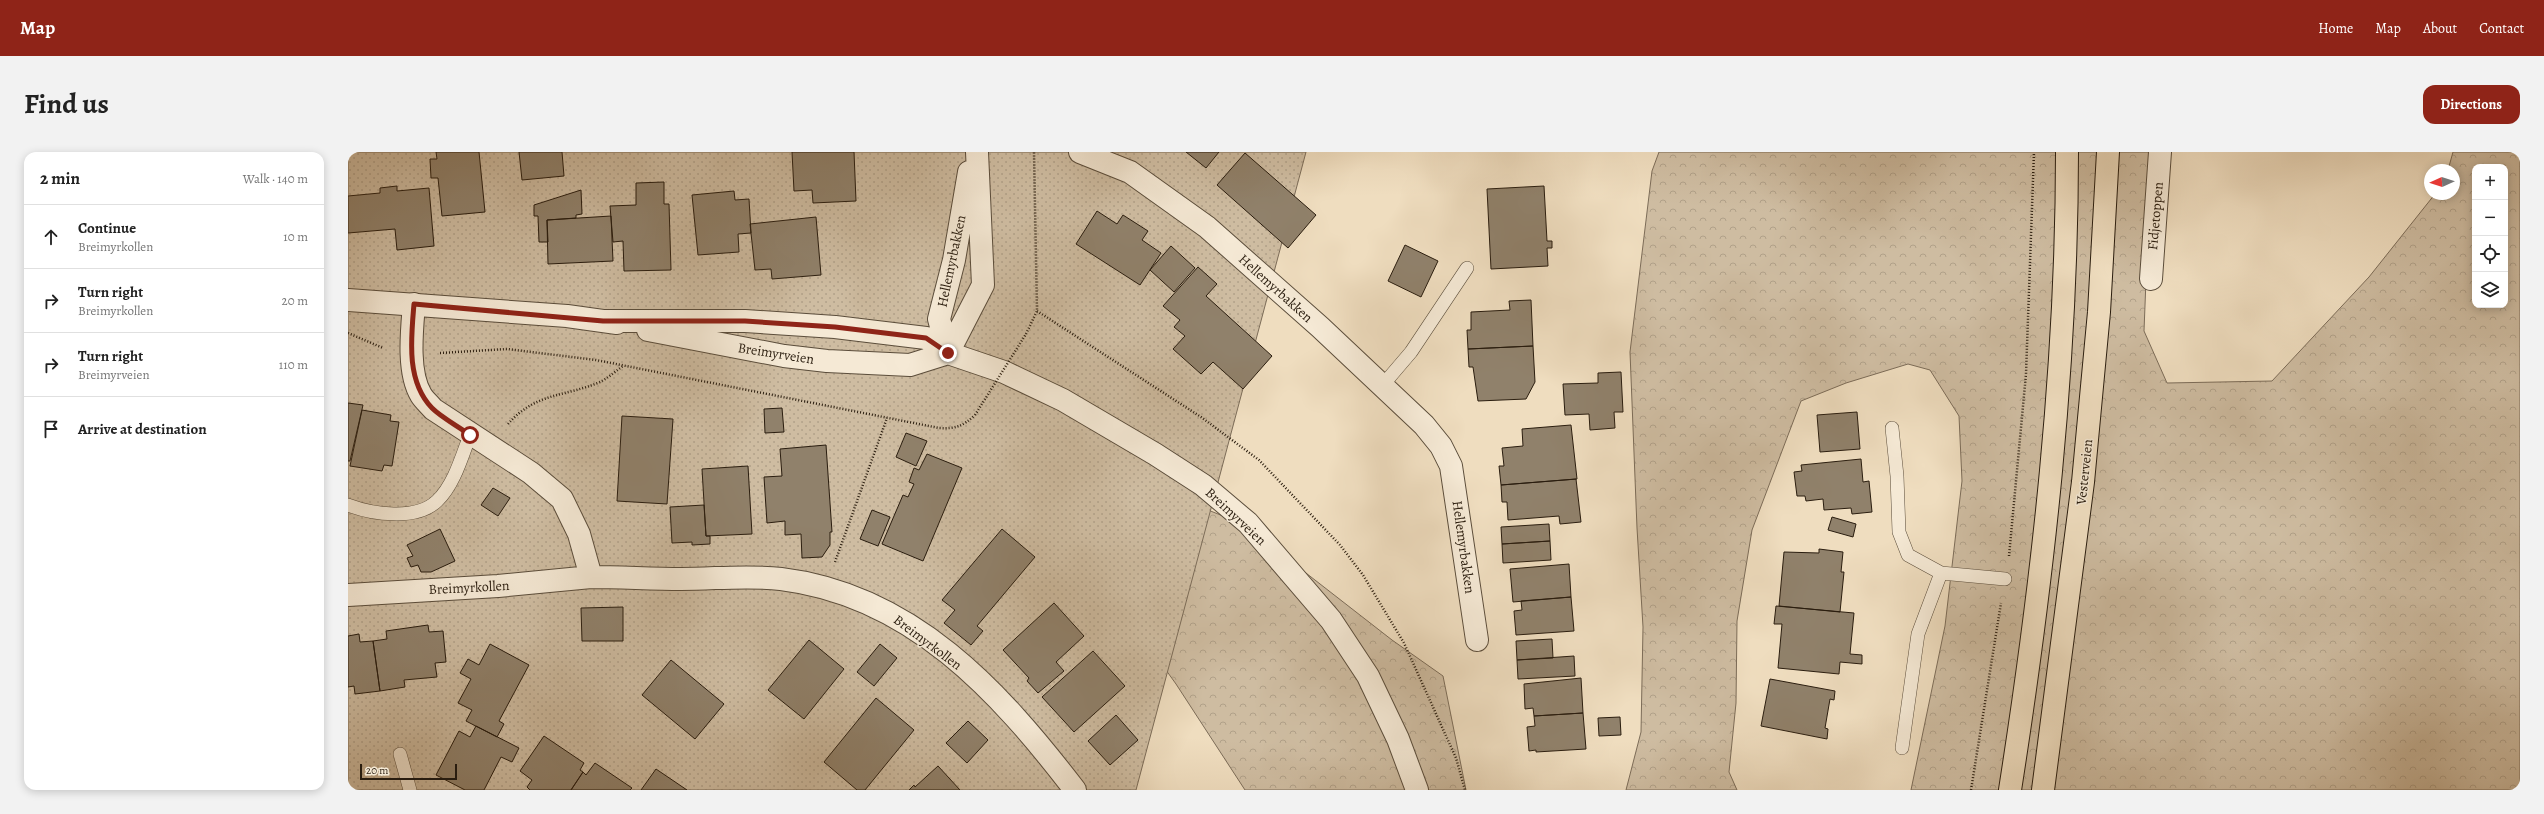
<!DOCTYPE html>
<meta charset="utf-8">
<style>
:root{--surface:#fff;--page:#f2f2f2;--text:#222;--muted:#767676;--line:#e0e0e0;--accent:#8f2418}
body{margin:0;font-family:Alegreya,serif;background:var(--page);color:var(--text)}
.controls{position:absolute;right:12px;top:12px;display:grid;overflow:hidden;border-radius:8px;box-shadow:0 2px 10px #0003}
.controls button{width:36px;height:36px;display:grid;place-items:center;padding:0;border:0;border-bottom:1px solid var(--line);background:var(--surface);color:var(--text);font:20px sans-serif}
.compass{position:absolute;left:2076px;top:12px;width:36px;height:36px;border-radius:50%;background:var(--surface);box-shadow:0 2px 10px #0003;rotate:267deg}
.scale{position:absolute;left:12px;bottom:10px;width:97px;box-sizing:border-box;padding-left:4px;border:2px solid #2a1d0f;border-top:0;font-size:11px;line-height:14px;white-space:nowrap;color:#2a1d0f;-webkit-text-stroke:3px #f5e9d5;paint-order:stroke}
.stop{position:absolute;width:12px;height:12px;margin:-9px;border:3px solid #8f2418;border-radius:50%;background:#fff}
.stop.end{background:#8f2418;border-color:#fff;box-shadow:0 1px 4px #0008}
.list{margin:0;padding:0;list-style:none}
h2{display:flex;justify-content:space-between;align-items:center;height:52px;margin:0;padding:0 16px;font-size:17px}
h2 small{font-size:13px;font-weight:400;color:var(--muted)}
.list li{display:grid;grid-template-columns:26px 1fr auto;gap:12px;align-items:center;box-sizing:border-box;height:64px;padding:0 16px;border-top:1px solid var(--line)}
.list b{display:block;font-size:15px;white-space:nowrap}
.list p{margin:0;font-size:13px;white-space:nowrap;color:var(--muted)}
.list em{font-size:13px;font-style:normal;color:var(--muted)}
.icon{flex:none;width:22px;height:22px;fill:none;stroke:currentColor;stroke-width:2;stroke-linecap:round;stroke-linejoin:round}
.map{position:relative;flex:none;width:2172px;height:638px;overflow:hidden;border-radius:12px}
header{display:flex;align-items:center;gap:24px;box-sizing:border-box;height:56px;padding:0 20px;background:var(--accent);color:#fff}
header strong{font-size:19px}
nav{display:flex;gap:22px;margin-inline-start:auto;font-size:14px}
.intro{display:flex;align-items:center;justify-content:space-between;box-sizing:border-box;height:96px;padding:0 24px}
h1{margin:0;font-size:28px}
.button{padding:10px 18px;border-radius:12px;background:var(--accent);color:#fff;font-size:14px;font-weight:700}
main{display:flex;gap:24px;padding:0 24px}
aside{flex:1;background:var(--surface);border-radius:12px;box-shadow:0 2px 10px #0003}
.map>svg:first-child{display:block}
.forest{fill:url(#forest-crowns);stroke:#7c6c58;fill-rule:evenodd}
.park{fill:url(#park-dots);stroke:#7c6c58}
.building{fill:#90816b;stroke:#2a1d0f}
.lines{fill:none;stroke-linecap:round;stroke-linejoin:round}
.service-casing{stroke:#5b4d3b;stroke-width:14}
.minor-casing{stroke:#5b4d3b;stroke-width:24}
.tertiary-casing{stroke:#5b4d3b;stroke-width:24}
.trunk-casing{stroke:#2a1d0f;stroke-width:24}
.path{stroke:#2a1d0f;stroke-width:2.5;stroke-dasharray:1 2;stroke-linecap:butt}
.service{stroke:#f5e9d5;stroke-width:13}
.minor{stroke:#f5e9d5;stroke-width:22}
.tertiary{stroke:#f5e9d5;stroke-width:22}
.trunk{stroke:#efddbf;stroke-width:22}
.path-bridge{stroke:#2a1d0f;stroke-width:2.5;stroke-dasharray:1 2;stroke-linecap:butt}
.route{stroke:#8f2418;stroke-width:5}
.labels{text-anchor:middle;stroke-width:3;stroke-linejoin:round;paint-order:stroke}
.street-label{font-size:14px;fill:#2a1d0f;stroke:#f5e9d5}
</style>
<header>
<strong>Map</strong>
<nav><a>Home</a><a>Map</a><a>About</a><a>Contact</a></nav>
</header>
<div class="intro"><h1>Find us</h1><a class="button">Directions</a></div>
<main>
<aside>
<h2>2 min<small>Walk · 140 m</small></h2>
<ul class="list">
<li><svg class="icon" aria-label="ahead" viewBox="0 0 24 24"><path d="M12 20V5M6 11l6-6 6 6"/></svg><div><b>Continue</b><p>Breimyrkollen</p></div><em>10 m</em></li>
<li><svg class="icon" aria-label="right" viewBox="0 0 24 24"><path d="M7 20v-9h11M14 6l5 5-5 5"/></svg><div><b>Turn right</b><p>Breimyrkollen</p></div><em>20 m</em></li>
<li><svg class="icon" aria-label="right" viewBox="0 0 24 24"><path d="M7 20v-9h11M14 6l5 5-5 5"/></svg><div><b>Turn right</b><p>Breimyrveien</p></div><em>110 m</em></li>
<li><svg class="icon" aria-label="arrive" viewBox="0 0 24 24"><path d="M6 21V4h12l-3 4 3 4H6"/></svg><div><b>Arrive at destination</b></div></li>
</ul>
</aside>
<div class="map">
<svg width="2172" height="638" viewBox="0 0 2172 638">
<defs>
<pattern id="forest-crowns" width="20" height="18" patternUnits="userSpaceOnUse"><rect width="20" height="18" fill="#cebca1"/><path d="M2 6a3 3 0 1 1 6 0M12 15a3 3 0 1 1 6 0" fill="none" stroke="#b1a189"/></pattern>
<pattern id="park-dots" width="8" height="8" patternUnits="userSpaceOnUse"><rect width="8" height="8" fill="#cebca1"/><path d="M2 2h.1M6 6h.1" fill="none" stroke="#b1a189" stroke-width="1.8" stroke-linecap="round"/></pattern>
</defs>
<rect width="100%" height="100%" fill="#efddbf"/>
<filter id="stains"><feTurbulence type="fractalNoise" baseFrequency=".005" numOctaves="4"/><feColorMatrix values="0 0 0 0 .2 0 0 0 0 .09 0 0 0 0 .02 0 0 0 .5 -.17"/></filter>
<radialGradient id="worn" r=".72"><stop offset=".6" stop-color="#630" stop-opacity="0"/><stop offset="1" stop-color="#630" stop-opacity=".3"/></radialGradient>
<!-- forest -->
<path class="forest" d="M1311 0H1803L1796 179 1819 231 1924 229 2021 125 2087 42H2106V18H2100L2105 0H2172V638H1563L1597 474 1614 329 1611 264 1582 218 1560 212 1498 231 1453 249 1404 378 1389 469 1388 551 1381 620 1389 638H1278L1293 580 1295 475 1289 376 1282 200 1304 19ZM2127 15H2157V153H2127Z
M720 302 895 372 1044 488 1095 524 1118 638H897L828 532 715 375Z"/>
<!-- park -->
<path class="park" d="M0 0H958L788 638H0Z"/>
<!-- building -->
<path class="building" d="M88 0H131L137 60 94 64 90 26H83L82 7H89Z
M171 0H214L216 24 174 28Z
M444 0H506L508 49 465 51 464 38 446 39Z
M838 0H871L858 16Z
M897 1 968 63 940 96 869 33Z
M316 30V52H321L323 118 276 119 275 89 265 90 262 54 288 53V31Z
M49 34V39L81 36 86 94 49 98 47 77 0 81V44L32 41V36Z
M1196 34 1199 89H1204V96H1199L1200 114 1143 117 1139 37Z
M233 38 234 62 228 63V66L199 68 200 90H191L190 64H186V53Z
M386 39 387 48 401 47 403 81 390 82 391 100 350 103 344 43Z
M749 59 769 72 775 63 800 79 794 88 813 101 792 133 728 92Z
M263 64 265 109 200 112 199 68Z
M468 65 473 123 424 127 423 117 407 118 402 72Z
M1057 93 1090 109 1073 145 1040 129Z
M823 94 847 116 826 140 802 118Z
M850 115 869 132 858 144 924 204 895 237 865 210 853 222 825 197 837 184 826 175 832 168 815 154Z
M1183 148 1185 194 1120 197 1119 178H1123V160L1162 158 1161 149Z
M1185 194 1187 230 1178 247 1130 249 1125 215H1121L1120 197Z
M1273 220 1275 260H1266L1267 276 1242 278 1241 262 1217 263 1215 232 1250 231V221Z
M0 251 15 253 2 309H0Z
M434 256 436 280 417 281 416 257Z
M14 258 43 263 42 269 51 270 44 314 36 313 34 319 2 314Z
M1509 260 1512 297 1472 300 1469 263Z
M274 264 325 267 319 352 269 349Z
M1223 273 1229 327 1153 333 1151 314H1156L1154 296 1175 294 1174 277Z
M558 281 579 289 568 314 548 305Z
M478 293 484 380H482V393L474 405 454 406 453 382 437 383V369L419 371 416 325 434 324 432 297Z
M579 302 614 316 575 409 534 392 555 343 560 345 566 332 561 330 566 316 571 318Z
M1513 307 1515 330 1521 329 1524 360 1504 362 1503 356 1476 358 1475 347 1458 349 1457 344H1449L1446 320 1454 319 1453 313Z
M400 314 404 382 358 384 354 317Z
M1228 327 1233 370 1212 372 1211 364 1160 368 1159 350H1154L1153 333Z
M145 336 162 346 150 364 133 353Z
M356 353 358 384H362V392L344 393V390L324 391 322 355Z
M524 358 542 365 530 394 512 387Z
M1484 365 1508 372 1505 385 1480 378Z
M1201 372 1202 389 1154 392 1153 375Z
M92 377 107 409 83 420H73L70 413 63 415 59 406 65 404 59 393Z
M654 377 687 405 629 474 635 479 623 493 596 471 607 458 594 448Z
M1202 389 1203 408 1155 411 1154 392Z
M1471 397 1495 400 1493 420H1496L1492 460 1431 454 1436 400 1471 401Z
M1221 412 1223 445 1165 450 1162 417Z
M1223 445 1226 479 1168 483 1166 459 1174 458 1173 449Z
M706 451 736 484 708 510 716 519 690 541 679 529 681 526 655 498Z
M1428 454 1506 461 1502 502 1514 503V512L1492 510 1491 522 1430 516 1434 472H1426Z
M275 455V489H234L233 456Z
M80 473 81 480 95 479 98 510 87 511 89 525 56 528 57 535 32 539 25 489 39 487 38 479Z
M11 482 12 490 25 489 32 539 7 542 6 534 0 535V484Z
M1204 487 1205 506 1169 508 1168 489Z
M461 488 496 517 456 567 420 538Z
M142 492 181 513 151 569 156 572 149 585 118 569 124 558 110 551 123 527 112 521 120 507 131 513Z
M532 492 549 506 526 534 509 520Z
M745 499 777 534 726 580 694 545Z
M1226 504 1227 524 1170 527 1169 508Z
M323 508 376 552 347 587 294 543Z
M1233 526 1235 561 1186 564 1185 556 1177 557 1176 532Z
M1422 527 1487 539 1486 548 1482 547 1477 576 1480 577 1479 587 1413 574Z
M528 546 566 578 517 638H509L476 610Z
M1235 561 1238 597 1188 600V598L1181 599 1179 575 1187 574 1186 564Z
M768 563 790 588 762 613 740 589Z
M1272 565 1273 583 1251 584 1250 566Z
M620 569 640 588 619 611 598 591Z
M128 574 171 596 164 610 153 605 136 638H117L88 623 111 579 122 585Z
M196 584 236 611 232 618 235 620 223 638H182L179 635 184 628 172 619Z
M247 611 284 636 282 638H223L235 620 238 623Z
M590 614 612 638H561L566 633 567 635Z
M308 617 339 638H293Z"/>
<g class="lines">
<!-- service casing -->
<g class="service-casing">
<path id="service" d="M1034 234 1063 200 1119 116
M1544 276 1549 324 1551 380 1560 403 1593 421
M0 353C24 362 68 369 89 349 106 333 114 304 122 283
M1554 596 1570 482 1593 421 1657 427
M52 602 62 638"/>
</g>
<!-- minor casing -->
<g class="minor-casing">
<path id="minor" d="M732 0 782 20 859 75 972 175 1076 273 1093 294 1103 314 1129 488
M1803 127 1812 0
M66 152C64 177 59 220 73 243 76 248 81 252 85 257L183 321 214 347 231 382 243 425C273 425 303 427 333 427 367 427 400 423 433 427 564 443 651 539 727 638
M0 443 150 434 243 425"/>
</g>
<!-- tertiary casing -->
<g class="tertiary-casing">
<path id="tertiary" d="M0 148 219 164 269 171
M255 169H397L487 175 578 186 600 201 656 220 715 248 807 302 855 333 900 371 983 468 1020 524 1050 587 1069 638
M300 178 436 204 479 209 562 213 600 201
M600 201 635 133 629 0
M600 201 591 167 606 108 621 20"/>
</g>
<!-- trunk casing -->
<g class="trunk-casing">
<path id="trunk" d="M1662 638C1695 427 1719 214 1719 0
M1695 638 1735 330 1751 160 1760 0"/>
</g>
<!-- path -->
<path class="path" d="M689 159 853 265 911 308 992 393 1015 423 1056 491 1108 606 1117 638
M0 181 35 196
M678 182 689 159 686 0
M92 201 159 197 248 208 591 276C608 277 615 274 627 263
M160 272C188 240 217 245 252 230 260 226 268 219 275 214
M1661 404 1678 222 1686 0
M487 410 539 266
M1623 638 1653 451"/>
<!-- service -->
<use href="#service" class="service"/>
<!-- minor -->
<use href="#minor" class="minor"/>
<!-- tertiary -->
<use href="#tertiary" class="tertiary"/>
<!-- trunk -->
<use href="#trunk" class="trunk"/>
<!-- path-bridge -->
<path class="path-bridge" d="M627 263 678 182"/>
</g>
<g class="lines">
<!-- route -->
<path class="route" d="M122 283C110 274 94 266 84 256 58 229 63 187 66 152L255 169H397L487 175 578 186 600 201"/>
</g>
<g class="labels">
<!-- street labels -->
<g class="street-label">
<text transform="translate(1807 64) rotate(-85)" y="5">Fidjetoppen</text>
<text transform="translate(603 109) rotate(-78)" y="5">Hellemyrbakken</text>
<text transform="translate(928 136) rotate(42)" y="5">Hellemyrbakken</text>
<text transform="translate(428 201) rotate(9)" y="5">Breimyrveien</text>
<text transform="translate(1736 320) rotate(-84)" y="5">Vesterveien</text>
<text transform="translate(888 364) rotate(43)" y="5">Breimyrveien</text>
<text transform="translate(1116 395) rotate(82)" y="5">Hellemyrbakken</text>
<text transform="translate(121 435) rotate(-3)" y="5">Breimyrkollen</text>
<text transform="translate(580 490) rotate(37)" y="5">Breimyrkollen</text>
</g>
</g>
<rect width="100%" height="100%" filter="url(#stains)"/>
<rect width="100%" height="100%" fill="url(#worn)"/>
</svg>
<div class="controls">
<button>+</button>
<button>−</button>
<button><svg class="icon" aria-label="locate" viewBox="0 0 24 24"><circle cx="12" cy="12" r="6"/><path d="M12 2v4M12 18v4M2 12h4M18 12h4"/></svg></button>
<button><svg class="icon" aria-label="layers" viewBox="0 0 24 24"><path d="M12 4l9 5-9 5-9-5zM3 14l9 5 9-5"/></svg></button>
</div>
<svg class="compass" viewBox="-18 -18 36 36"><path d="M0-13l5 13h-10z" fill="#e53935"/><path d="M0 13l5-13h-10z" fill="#767676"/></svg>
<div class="scale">20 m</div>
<div class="stop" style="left:122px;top:283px"></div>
<div class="stop end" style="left:600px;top:201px"></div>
</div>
</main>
